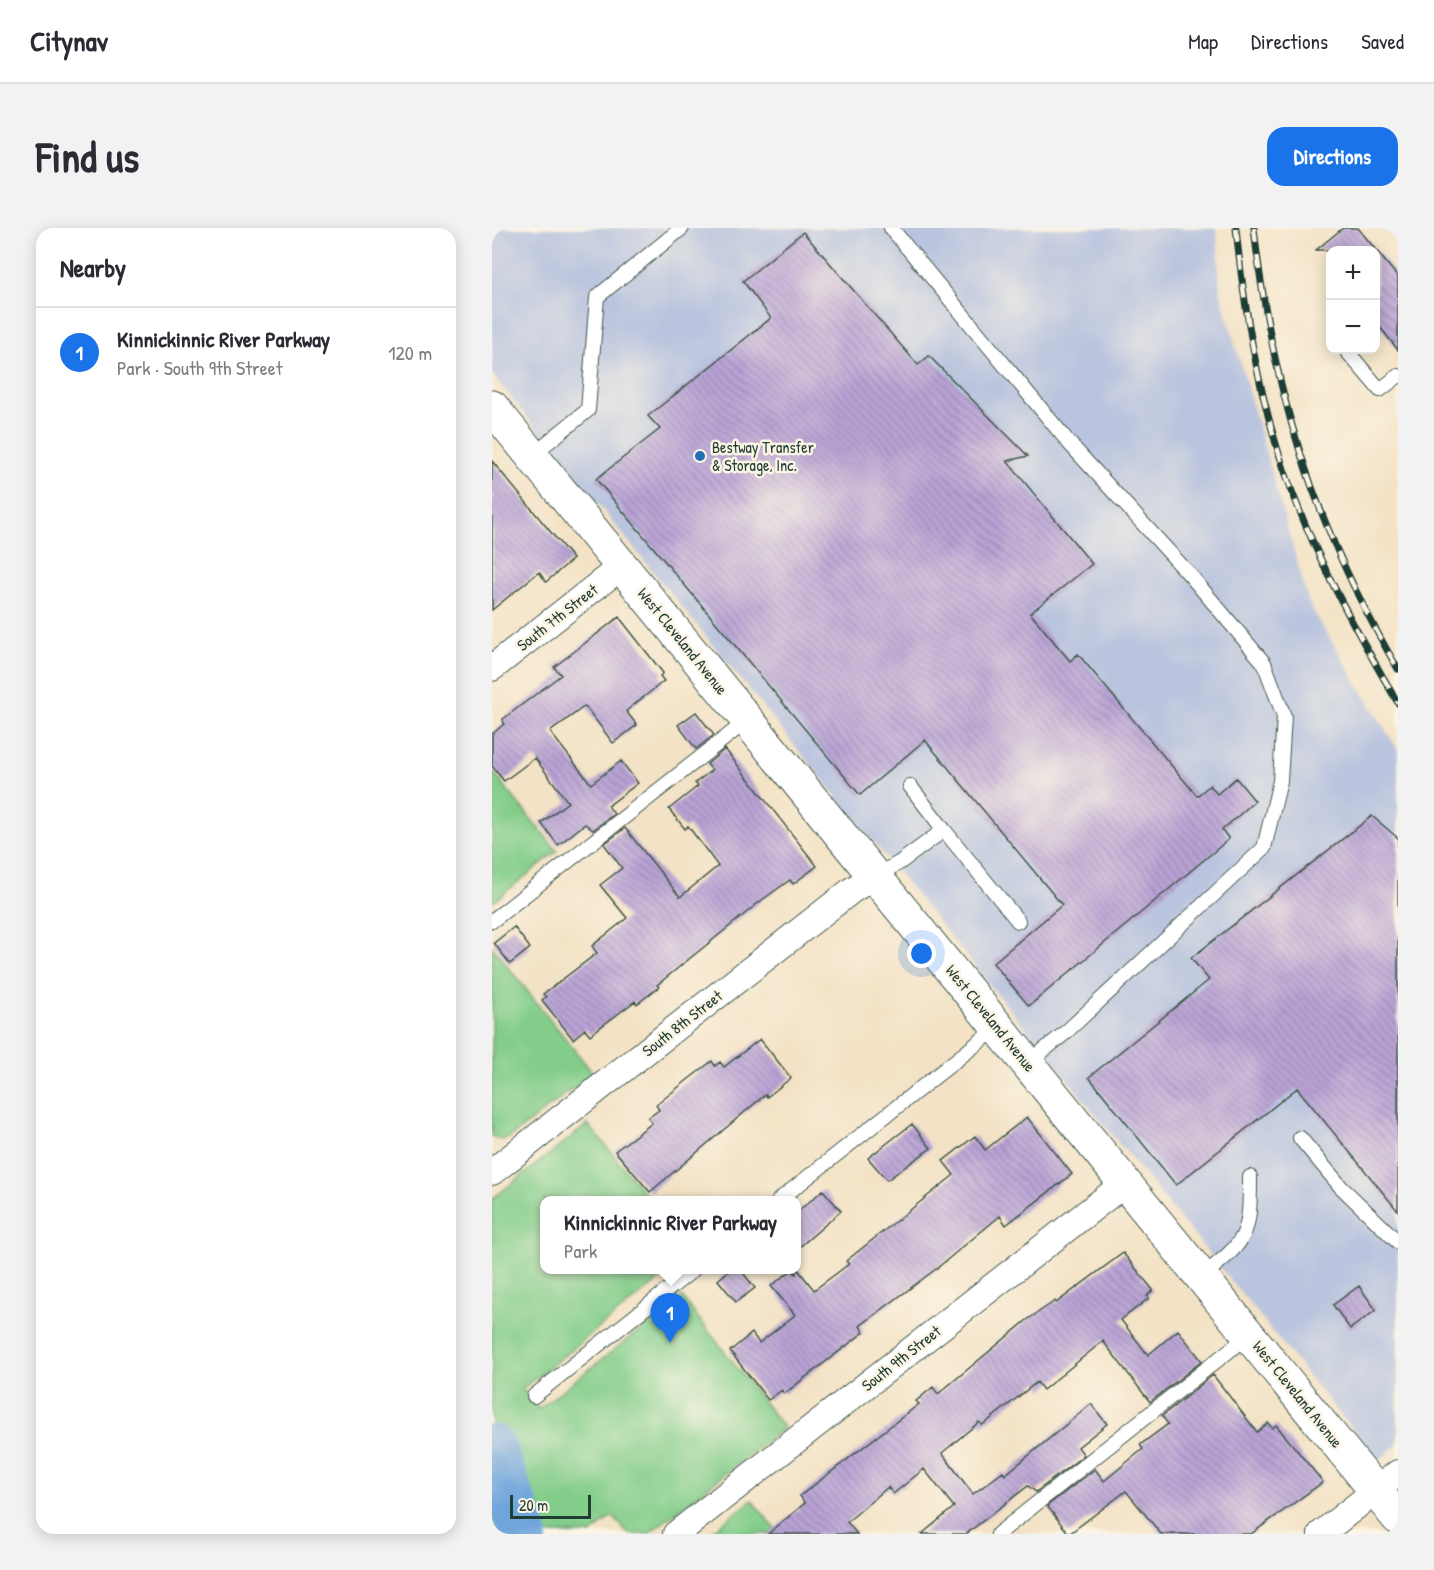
<!DOCTYPE html>
<meta charset="utf-8">
<style>
:root{--surface:#fff;--page:#f2f2f3;--text:#2b2b33;--muted:#7c7c81;--line:#e1e1e2;--accent:#1a73e8}
body{margin:0;font-family:"Patrick Hand",sans-serif;background:var(--page);color:var(--text)}
.controls{position:absolute;right:18px;top:18px;display:grid;overflow:hidden;border-radius:12px;box-shadow:0 3px 15px #0003}
.controls button{width:54px;height:54px;display:grid;place-items:center;padding:0;border:0;border-bottom:2px solid var(--line);background:var(--surface);color:var(--text);font:30px sans-serif}
.scale{position:absolute;left:18px;bottom:15px;width:81px;box-sizing:border-box;padding-left:6px;border:3px solid #1f3d34;border-top:0;font-size:16px;line-height:21px;white-space:nowrap;color:#1f3d34;-webkit-text-stroke:4px #fcf5e5;paint-order:stroke}
.you{position:absolute;left:430px;top:726px;width:21px;height:21px;margin:-15px;border:4px solid #fff;border-radius:50%;background:#1a73e8;box-shadow:0 0 0 9px #1a73e833}
.badge{display:grid;place-items:center;width:39px;height:39px;border-radius:50%;background:var(--accent);color:#fff;font-size:20px;font-weight:700}
.pin{position:absolute;translate:-50% -50px;filter:drop-shadow(0 2px 3px #0008)}
.pin::after{content:'';position:absolute;top:32px;width:21px;height:18px;background:inherit;clip-path:polygon(0 0,100% 0,50% 100%)}
.popup{position:absolute;left:48px;top:968px;width:261px;height:78px;box-sizing:border-box;display:grid;place-content:center;border-radius:12px;background:var(--surface);filter:drop-shadow(0 2px 4px #0005);font-size:20px;white-space:nowrap;color:var(--muted)}
.popup b{font-size:22px;color:var(--text)}
.popup::after{content:'';position:absolute;left:50%;top:100%;margin-left:-12px;border:12px solid transparent;border-top-color:var(--surface)}
.list{margin:0;padding:0;list-style:none}
h2{display:flex;justify-content:space-between;align-items:center;height:78px;margin:0;padding:0 24px;font-size:26px}
h2 small{font-size:20px;font-weight:400;color:var(--muted)}
.list li{display:grid;grid-template-columns:39px 1fr auto;gap:18px;align-items:center;box-sizing:border-box;height:90px;padding:0 24px;border-top:2px solid var(--line)}
.list b{display:block;font-size:22px;white-space:nowrap}
.list p{margin:0;font-size:20px;white-space:nowrap;color:var(--muted)}
.list em{font-size:20px;font-style:normal;color:var(--muted)}
.map{position:relative;flex:none;width:906px;height:1306px;overflow:hidden;border-radius:18px}
header{display:flex;align-items:center;gap:36px;box-sizing:border-box;height:84px;padding:0 30px;background:var(--surface);border-bottom:2px solid var(--line)}
header strong{font-size:28px}
nav{display:flex;gap:33px;margin-inline-start:auto;font-size:21px}
.intro{display:flex;align-items:center;justify-content:space-between;box-sizing:border-box;height:144px;padding:0 36px}
h1{margin:0;font-size:42px}
.button{padding:15px 27px;border-radius:18px;background:var(--accent);color:#fff;font-size:21px;font-weight:700}
main{display:flex;gap:36px;padding:0 36px}
aside{flex:1;background:var(--surface);border-radius:18px;box-shadow:0 3px 15px #0003}
.map>svg:first-child{display:block}
.industrial{fill:#bac4de}
.park{fill:#83cd8a;stroke:#51855f;stroke-width:1.5}
.lines{fill:none;stroke-linecap:round;stroke-linejoin:round}
.river{stroke:#6fa5dc;stroke-width:48}
.building{fill:url(#building-back-hatch)}
.lane-casing{stroke:#3f564a;stroke-width:16}
.street-casing{stroke:#3f564a;stroke-width:28}
.secondary-casing{stroke:#3f564a;stroke-width:35}
.lane{stroke:#fff;stroke-width:14}
.street{stroke:#fff;stroke-width:26}
.secondary{stroke:#fff;stroke-width:33}
.rail-casing{stroke:#1f3d34;stroke-width:7}
.rail{stroke:#fcf5e5;stroke-width:4.5;stroke-dasharray:14;stroke-linecap:butt}
.poi-dot{fill:#1f6fb2;stroke:#fcf5e5;stroke-width:2}
.labels{text-anchor:middle;stroke-width:5;stroke-linejoin:round;paint-order:stroke}
.poi-label{font-size:16px;fill:#1f3d34;stroke:#fcf5e5;text-anchor:start}
.street-label{font-size:16px;fill:#1f3d34;stroke:#fcf5e5}
</style>
<header>
<strong>Citynav</strong>
<nav><a>Map</a><a>Directions</a><a>Saved</a></nav>
</header>
<div class="intro"><h1>Find us</h1><a class="button">Directions</a></div>
<main>
<aside>
<h2>Nearby<small></small></h2>
<ul class="list">
<li><span class="badge">1</span><div><b>Kinnickinnic River Parkway</b><p>Park · South 9th Street</p></div><em>120 m</em></li>
</ul>
</aside>
<div class="map">
<svg width="906" height="1306" viewBox="0 0 906 1306">
<defs>
<pattern id="building-back-hatch" width="6" height="6" patternUnits="userSpaceOnUse" patternTransform="scale(1.5)"><rect width="6" height="6" fill="#b9a3d6"/><path d="M-1 5l2 2M0 0l6 6M5-1l2 2" fill="none" stroke="#9686ae"/></pattern>
</defs>
<rect width="100%" height="100%" fill="#fcf5e5"/>
<filter id="ink" filterUnits="userSpaceOnUse"><feTurbulence type="fractalNoise" baseFrequency=".0167" numOctaves="2"/><feDisplacementMap in="SourceGraphic" scale="12" xChannelSelector="R" yChannelSelector="G"/><feConvolveMatrix kernelMatrix="1 2 1 2 8 2 1 2 1" color-interpolation-filters="sRGB"/></filter>
<filter id="wash" filterUnits="userSpaceOnUse"><feTurbulence type="fractalNoise" baseFrequency=".008" numOctaves="4" result="noise"/><feDisplacementMap in="SourceGraphic" scale="24" xChannelSelector="R" yChannelSelector="G"/><feGaussianBlur stdDeviation="1.35" result="paint"/><feColorMatrix in="noise" values="0 0 0 0 0 0 0 0 0 0 0 0 0 0 0 0 0 1.4 0 .05"/><feComposite in="paint" operator="in"/></filter>
<g filter="url(#wash)">
<rect width="100%" height="100%" fill="#f3e2c5"/>
<!-- industrial -->
<path class="industrial" d="M0 0H725L728 63 817 376 906 522V1216L886 1233 0 146Z"/>
<!-- park -->
<path class="park" d="M0 543 65 623 0 675Z
M0 719 101 845 17 910 9 912 0 909Z
M96 896 158 972H52V1042H180L30 1161 46 1181 190 1069 292 1200 156 1306H137L120 1288 99 1306H0V971Z
M260 1272 287 1306H216Z"/>
<g class="lines">
<!-- river -->
<path class="river" d="M0 1220 32 1306"/>
</g>
<g id="blocks">
<!-- building -->
<path class="building" d="M851 0H866L906 49V122L884 94V22H824Z
M311 4 426 137 437 128 536 228 515 233 600 336 538 385 578 433 586 426 705 568 718 557 725 566 744 550 763 573 730 602 737 611 537 778 501 735 570 677 433 512 368 567 104 251 168 201 156 188 279 90 251 53Z
M0 233 81 331 54 354 47 344 0 382Z
M127 389 171 445 168 448 172 453 134 483 145 497 121 515 93 478 58 504 99 556 129 533 146 555 116 578 122 586 101 602 93 596 66 617 49 595 76 574 43 530 12 553 0 538V506L12 496 11 491 69 447 62 439Z
M204 484 222 507 204 521 186 497Z
M233 521 325 638 301 656 298 652 270 672 165 757 167 759 145 776 143 773 98 807 93 801 81 811 50 772 54 769 51 766 105 725 100 718 135 690 108 657 130 640 112 616 133 600 188 669 226 638 196 598 193 601 177 581 206 558 203 555 220 542 215 536Z
M880 588 906 610V983L805 860 684 957 597 849 717 752 699 730Z
M22 699 38 720 18 736 2 715Z
M268 811 299 850 275 869 274 866 158 964 123 923 160 895 156 890 167 882 164 877 193 854 220 833 223 838 228 834 232 839Z
M535 889 580 946 514 997 508 988 444 1041 368 1098 372 1104 292 1166 290 1162 276 1172 238 1123 260 1105 267 1115 303 1087 279 1058 300 1042 304 1046V1039L322 1062 357 1036 354 1033 462 947 451 933 483 908 493 922Z
M420 896 439 920 395 952 376 930Z
M331 962 349 983 304 1022V985Z
M631 1025 661 1062 655 1068 657 1070 629 1092 656 1127 686 1102 710 1133 658 1174 611 1113 551 1162 545 1154 496 1193 490 1197 487 1194 450 1225 481 1266 511 1244 513 1247 599 1176 615 1196 586 1219 592 1227 544 1264 536 1258 474 1306H430L462 1279 432 1241 401 1266 396 1259 355 1294 365 1306H276L313 1275 308 1268 427 1176 424 1173 441 1159 446 1166 535 1092 563 1073 564 1075Z
M239 1041H248L263 1060 244 1074 226 1052Z
M867 1058 884 1082 858 1101 841 1077Z
M721 1147 765 1204 776 1195 780 1200 784 1197 831 1254 759 1306H669L634 1263 577 1306 555 1278 603 1241 612 1253 651 1221 648 1217 676 1196 670 1188Z"/>
</g>
</g>
<g filter="url(#ink)">
<use href="#blocks" fill-opacity="0" stroke="#3f564a" stroke-width="1.5"/>
<g class="lines">
<!-- lane casing -->
<g class="lane-casing">
<path id="lane" d="M399 0 578 216 698 347 772 435 792 488 788 553 772 620 573 805 536 835
M854 122 888 162 906 148
M40 227 96 182 105 69 190 0
M452 602 526 693
M383 648 407 635 452 602 418 558
M0 693 256 492
M808 910 849 959 906 1014
M287 972 506 799
M709 1049C756 1012 758 1008 758 949
M42 1168 201 1042
M506 1306 757 1107"/>
</g>
<!-- street casing -->
<g class="street-casing">
<path id="street" d="M0 440 130 338
M0 944 360 662 383 648
M184 1306 633 955
M829 1306 906 1245"/>
</g>
<!-- secondary casing -->
<g class="secondary-casing">
<path id="secondary" d="M0 179 906 1290"/>
</g>
<!-- lane -->
<use href="#lane" class="lane"/>
<!-- street -->
<use href="#street" class="street"/>
<!-- secondary -->
<use href="#secondary" class="secondary"/>
<!-- rail casing -->
<g class="rail-casing">
<path id="rail" d="M744 0C752 81 766 164 792 241 820 323 862 400 906 475
M762 0C780 163 823 300 906 441"/>
</g>
<!-- rail -->
<use href="#rail" class="rail"/>
</g>
</g>
<!-- markers -->
<circle class="poi-dot" cx="208" cy="228" r="6"/>
<g class="labels">
<!-- poi labels -->
<g class="poi-label">
<text x="220" y="225">Bestway Transfer<tspan x="220" dy="18">&amp; Storage, Inc.</tspan></text>
</g>
<!-- street labels -->
<g class="street-label">
<text transform="translate(65 389) rotate(-38)" y="6">South 7th Street</text>
<text transform="translate(191 413) rotate(51)" y="6">West Cleveland Avenue</text>
<text transform="translate(499 790) rotate(51)" y="6">West Cleveland Avenue</text>
<text transform="translate(190 795) rotate(-38)" y="6">South 8th Street</text>
<text transform="translate(409 1130) rotate(-38)" y="6">South 9th Street</text>
<text transform="translate(806 1166) rotate(51)" y="6">West Cleveland Avenue</text>
</g>
</g>
</svg>
<div class="controls">
<button>+</button>
<button>−</button>
</div>
<div class="scale">20 m</div>
<div class="you"></div>
<div class="pin badge" style="left:178px;top:1115px">1</div>
<div class="popup"><b>Kinnickinnic River Parkway</b>Park</div>
</div>
</main>
